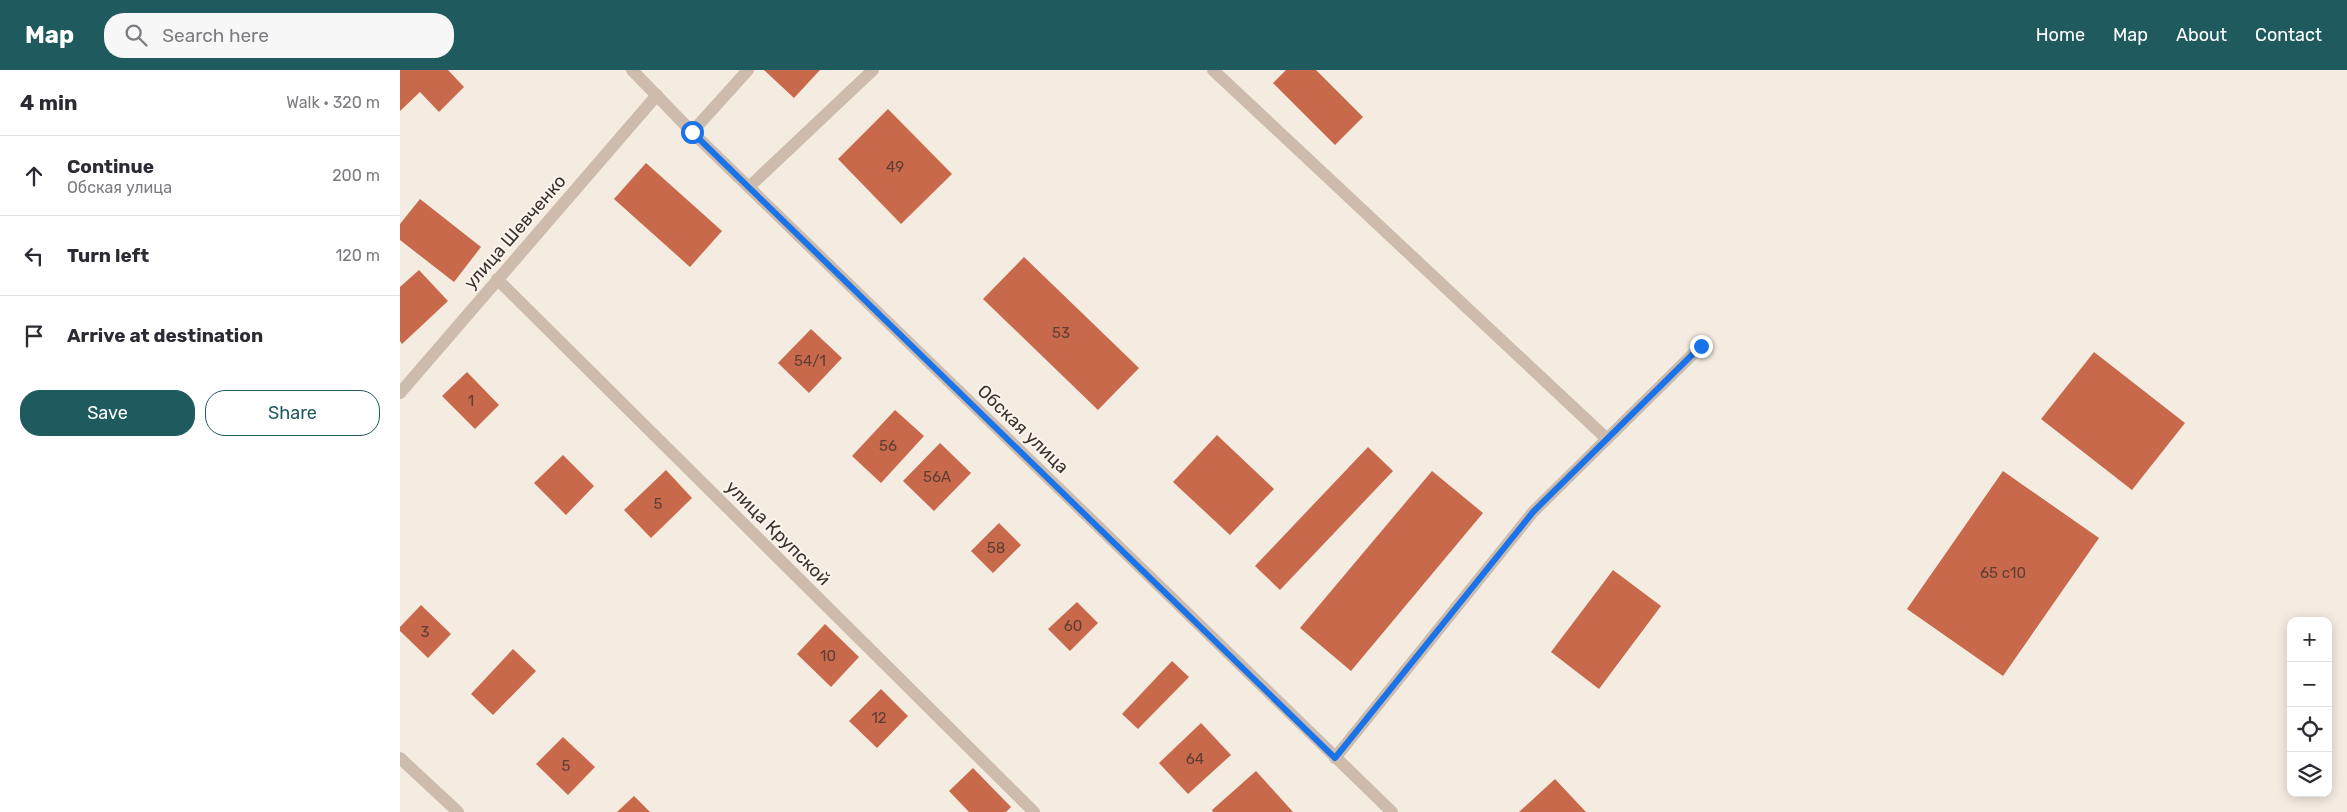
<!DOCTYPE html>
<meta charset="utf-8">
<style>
:root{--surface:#fff;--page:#f7f7f7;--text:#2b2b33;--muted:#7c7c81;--line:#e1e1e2;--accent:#1f5a5e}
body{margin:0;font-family:Rubik,sans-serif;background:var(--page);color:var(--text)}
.controls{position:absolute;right:15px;bottom:15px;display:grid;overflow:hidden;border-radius:10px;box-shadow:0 2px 12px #0003}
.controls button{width:45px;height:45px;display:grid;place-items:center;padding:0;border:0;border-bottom:1px solid var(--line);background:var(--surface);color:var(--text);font:25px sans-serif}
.stop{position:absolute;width:15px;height:15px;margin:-11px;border:4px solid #1a73e8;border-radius:50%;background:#fff}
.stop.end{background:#1a73e8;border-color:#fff;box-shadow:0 1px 5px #0008}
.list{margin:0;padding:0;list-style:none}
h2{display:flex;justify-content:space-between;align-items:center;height:65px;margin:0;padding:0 20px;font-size:21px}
h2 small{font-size:16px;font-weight:400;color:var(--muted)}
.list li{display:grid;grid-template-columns:32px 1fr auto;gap:15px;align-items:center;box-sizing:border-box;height:80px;padding:0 20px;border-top:1px solid var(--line)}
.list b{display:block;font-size:19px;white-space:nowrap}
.list p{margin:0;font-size:16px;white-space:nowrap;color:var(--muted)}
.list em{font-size:16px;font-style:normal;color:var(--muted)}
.actions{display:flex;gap:10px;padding:15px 20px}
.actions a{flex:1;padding:11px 0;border:1px solid var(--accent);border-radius:20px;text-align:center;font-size:18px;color:var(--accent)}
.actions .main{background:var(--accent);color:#fff}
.icon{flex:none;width:28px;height:28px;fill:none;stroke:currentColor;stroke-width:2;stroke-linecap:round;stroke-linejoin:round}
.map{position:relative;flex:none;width:1947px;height:742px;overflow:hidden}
header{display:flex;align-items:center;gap:30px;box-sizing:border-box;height:70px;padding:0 25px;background:var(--accent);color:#fff}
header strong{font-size:24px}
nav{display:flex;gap:28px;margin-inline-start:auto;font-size:18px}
.search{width:350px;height:45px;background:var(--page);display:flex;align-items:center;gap:12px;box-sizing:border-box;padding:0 18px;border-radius:20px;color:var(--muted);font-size:19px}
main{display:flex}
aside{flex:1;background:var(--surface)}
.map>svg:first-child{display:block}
.building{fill:#c8694b}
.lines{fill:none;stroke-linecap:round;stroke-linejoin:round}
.service{stroke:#cdbbac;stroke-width:12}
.minor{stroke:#cdbbac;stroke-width:12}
.tertiary{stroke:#cdbbac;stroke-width:12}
.route{stroke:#1a73e8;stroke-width:6}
.labels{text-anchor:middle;stroke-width:4;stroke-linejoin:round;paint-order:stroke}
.number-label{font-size:15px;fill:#5e3e33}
.street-label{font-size:18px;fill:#3b302b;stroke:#fbf5ee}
</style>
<header>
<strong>Map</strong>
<div class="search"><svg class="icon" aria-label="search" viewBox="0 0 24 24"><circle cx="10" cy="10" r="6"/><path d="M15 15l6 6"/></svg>Search here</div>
<nav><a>Home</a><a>Map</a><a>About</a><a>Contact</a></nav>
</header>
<main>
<aside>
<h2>4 min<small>Walk · 320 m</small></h2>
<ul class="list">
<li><svg class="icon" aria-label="ahead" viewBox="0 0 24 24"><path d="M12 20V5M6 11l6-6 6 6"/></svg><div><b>Continue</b><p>Обская улица</p></div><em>200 m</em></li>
<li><svg class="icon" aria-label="left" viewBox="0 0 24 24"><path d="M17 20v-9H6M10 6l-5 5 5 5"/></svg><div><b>Turn left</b></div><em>120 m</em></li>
<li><svg class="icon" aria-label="arrive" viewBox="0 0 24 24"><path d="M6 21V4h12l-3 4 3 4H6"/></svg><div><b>Arrive at destination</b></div></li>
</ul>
<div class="actions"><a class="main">Save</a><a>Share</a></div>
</aside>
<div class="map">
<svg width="1947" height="742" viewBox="0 0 1947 742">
<rect width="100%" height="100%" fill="#f4ebe1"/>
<!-- building -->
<path class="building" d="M0 0H48L64 17 39 42 20 22 0 41Z
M364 0H420L394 28Z
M886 0H916L963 47 935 75 873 13Z
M488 39 552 104 501 154 438 89Z
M246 93 322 161 290 197 214 129Z
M20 129 81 177 54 212 0 170V154Z
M624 187 739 298 698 340 583 229Z
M19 200 48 231 2 274 0 271V217Z
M411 259 442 288 409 323 378 293Z
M1694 282 1785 353 1732 420 1641 349Z
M67 302 99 335 75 359 42 326Z
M495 340 524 366 481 413 452 386Z
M817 365 874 419 830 465 773 412Z
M540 373 571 403 534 441 503 411Z
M968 377 993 401 880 520 855 496Z
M163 385 194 416 166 445 134 413Z
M266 400 292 428 251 468 224 440Z
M1032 401 1083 443 951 601 900 558Z
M1603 401 1699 468 1603 606 1507 539Z
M599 453 621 475 593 503 571 481Z
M1213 500 1261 536 1199 619 1151 582Z
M677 532 698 553 670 581 648 559Z
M21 535 51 564 28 588 0 561V557Z
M425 554 459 587 431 617 397 584Z
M113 579 136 601 93 645 71 624Z
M772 591 789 607 738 659 722 644Z
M481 619 508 646 477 678 449 651Z
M801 653 831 685 788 724 759 693Z
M163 667 195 697 168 725 136 694Z
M573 698 611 737 606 742H569L549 721Z
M856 701 893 742H813L812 740Z
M1155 709 1186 742H1119Z
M234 726 250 742H217Z"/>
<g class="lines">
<!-- service -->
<path class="service" d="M292 62 348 0"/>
<!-- minor -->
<path class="minor" d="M813 0 1207 369
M349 117 473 0
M97 209 634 742
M0 323 257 25
M0 688 58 742
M935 688 1133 442 1301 276"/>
<!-- tertiary -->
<path class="tertiary" d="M232 0 292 62 992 742"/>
</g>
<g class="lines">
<!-- route -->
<path class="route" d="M292 62 935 688 1133 442 1301 276"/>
</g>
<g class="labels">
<!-- number labels -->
<g class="number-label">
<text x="495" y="102">49</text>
<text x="661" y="268">53</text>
<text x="410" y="296">54/1</text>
<text x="71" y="336">1</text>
<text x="488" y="381">56</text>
<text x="537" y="412">56А</text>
<text x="258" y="439">5</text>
<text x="596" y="483">58</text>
<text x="1603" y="508">65 с10</text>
<text x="673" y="561">60</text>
<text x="25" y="567">3</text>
<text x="428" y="591">10</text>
<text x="479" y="653">12</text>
<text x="795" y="694">64</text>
<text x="166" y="701">5</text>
</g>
<!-- street labels -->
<g class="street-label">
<text transform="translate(115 162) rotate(-49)" y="6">улица Шевченко</text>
<text transform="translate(623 359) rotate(44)" y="6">Обская улица</text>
<text transform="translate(378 463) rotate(45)" y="6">улица Крупской</text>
</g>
</g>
</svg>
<div class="controls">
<button>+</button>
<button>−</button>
<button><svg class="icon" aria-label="locate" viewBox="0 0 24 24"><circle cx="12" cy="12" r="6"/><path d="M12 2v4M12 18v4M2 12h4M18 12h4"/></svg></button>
<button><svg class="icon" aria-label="layers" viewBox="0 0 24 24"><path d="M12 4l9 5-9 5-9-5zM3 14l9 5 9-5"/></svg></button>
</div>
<div class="stop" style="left:292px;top:62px"></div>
<div class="stop end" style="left:1301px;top:276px"></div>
</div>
</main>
